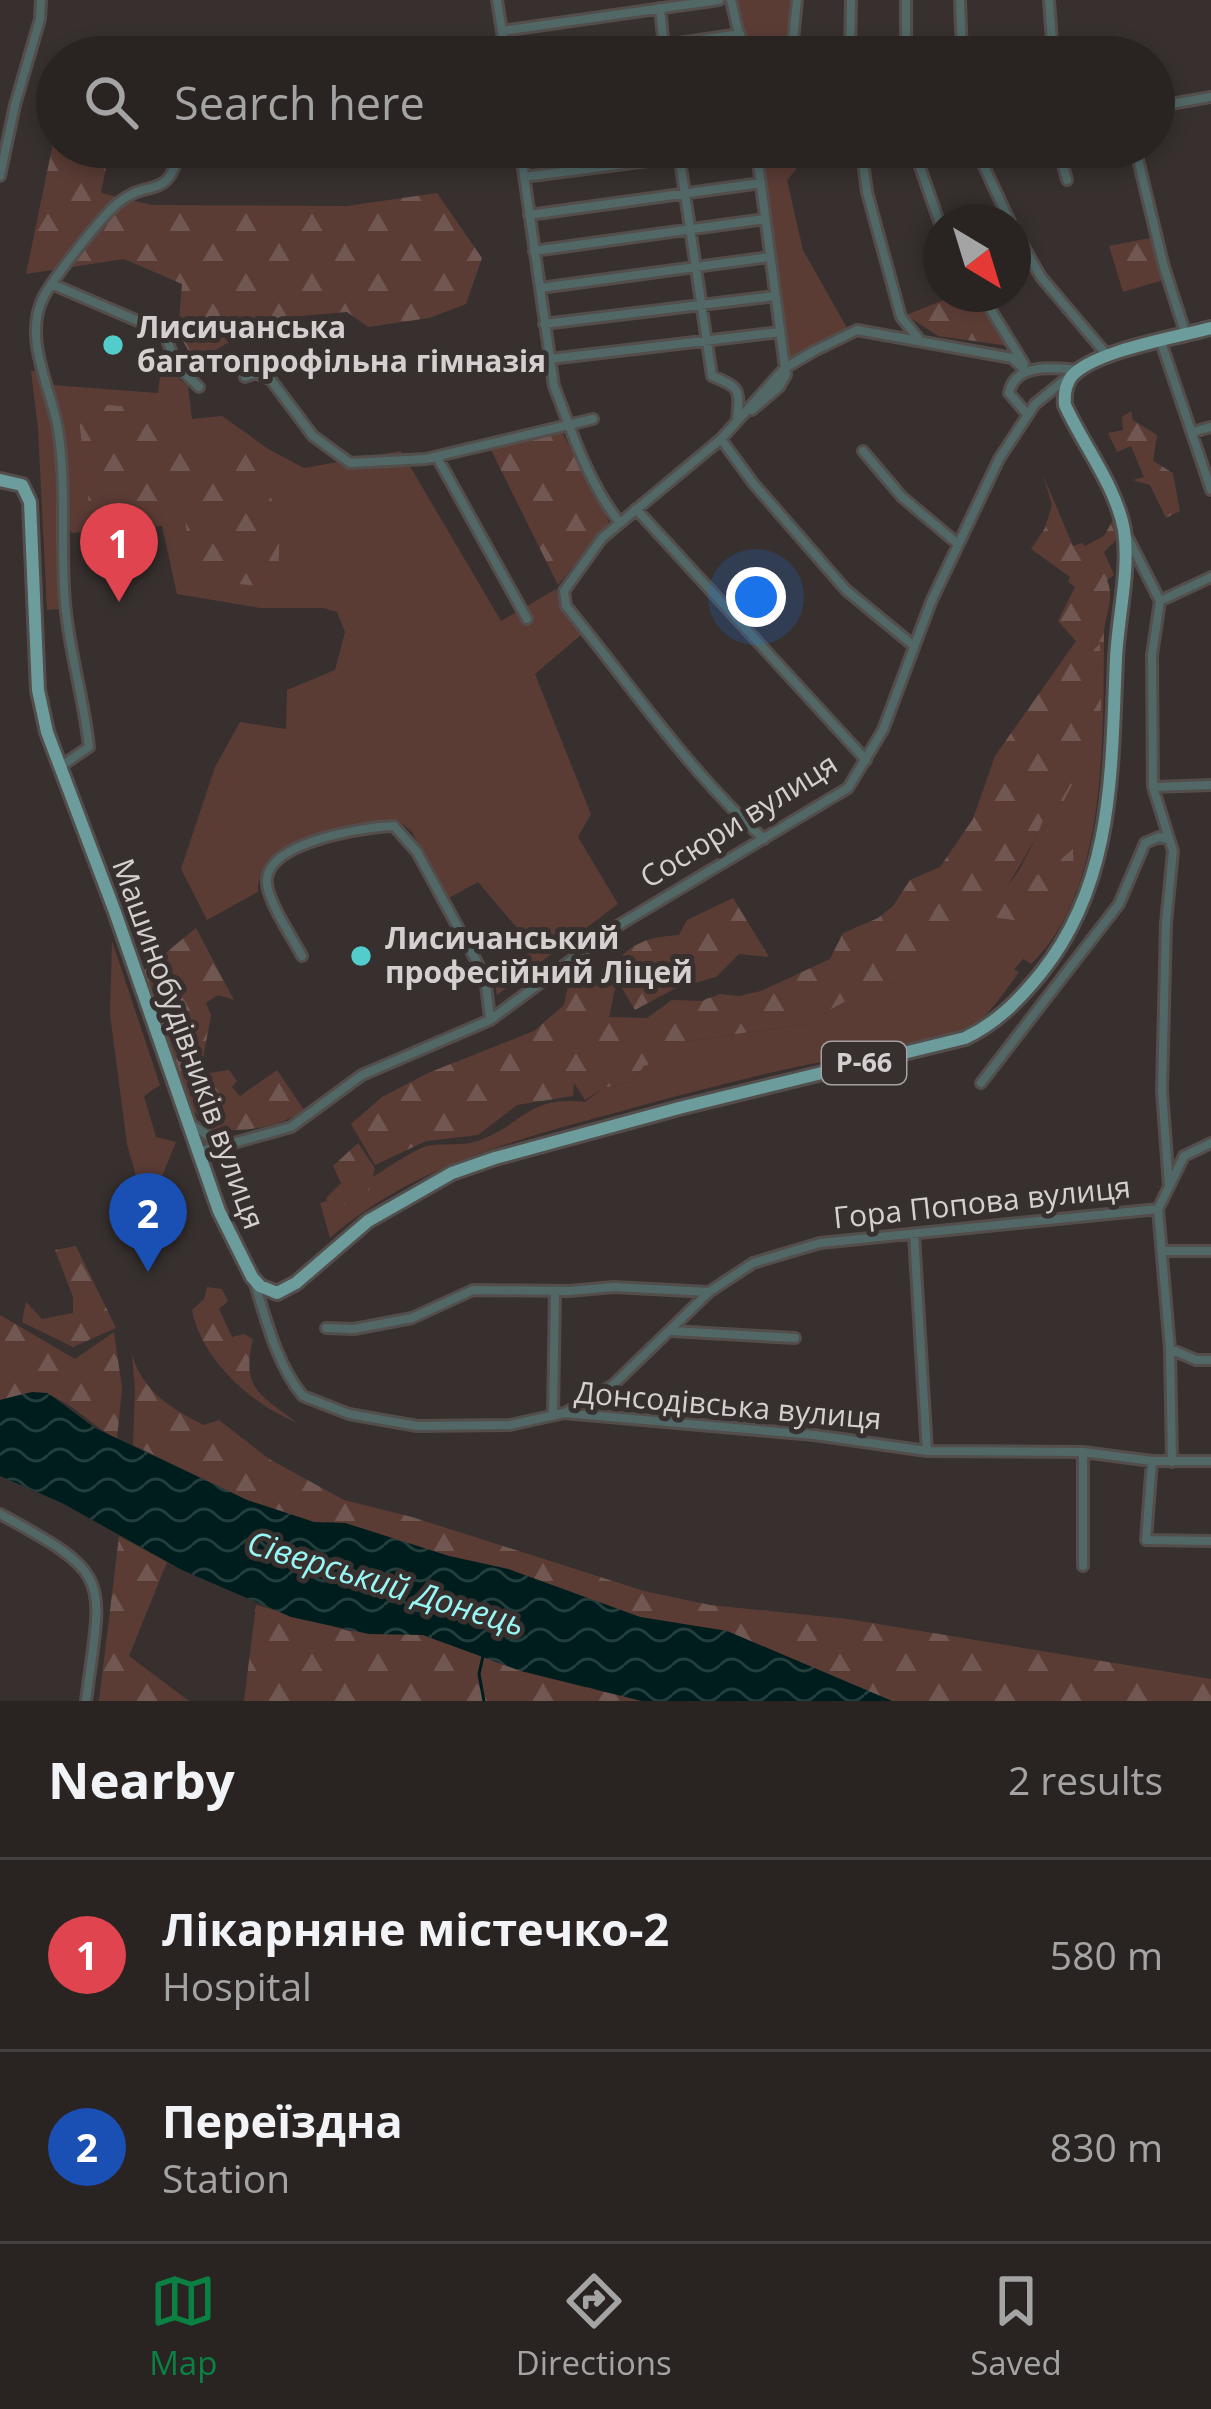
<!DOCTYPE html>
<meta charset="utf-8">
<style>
:root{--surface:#292422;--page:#312c2a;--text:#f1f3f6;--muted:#a5a4a5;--line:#454140;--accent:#0b8043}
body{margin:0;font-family:"Open Sans",sans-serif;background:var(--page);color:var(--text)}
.compass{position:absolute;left:923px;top:204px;width:108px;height:108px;border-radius:50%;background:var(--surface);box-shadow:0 6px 18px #0003;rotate:142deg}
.you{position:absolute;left:756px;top:597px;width:42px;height:42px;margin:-30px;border:9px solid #fff;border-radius:50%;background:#1a73e8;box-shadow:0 0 0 18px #1a73e833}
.badge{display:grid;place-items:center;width:78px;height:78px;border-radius:50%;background:var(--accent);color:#fff;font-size:39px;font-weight:700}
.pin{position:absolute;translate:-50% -99px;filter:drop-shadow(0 3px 6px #0008)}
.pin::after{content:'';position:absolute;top:63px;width:42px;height:36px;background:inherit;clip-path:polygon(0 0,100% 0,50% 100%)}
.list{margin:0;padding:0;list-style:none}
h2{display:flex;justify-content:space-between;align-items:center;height:156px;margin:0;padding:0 48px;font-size:51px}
h2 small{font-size:39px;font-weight:400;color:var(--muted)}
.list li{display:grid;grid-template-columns:78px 1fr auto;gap:36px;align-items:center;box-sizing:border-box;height:192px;padding:0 48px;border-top:3px solid var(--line)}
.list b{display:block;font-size:45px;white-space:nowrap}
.list p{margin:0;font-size:39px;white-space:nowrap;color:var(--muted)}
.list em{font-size:39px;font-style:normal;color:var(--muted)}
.icon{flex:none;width:66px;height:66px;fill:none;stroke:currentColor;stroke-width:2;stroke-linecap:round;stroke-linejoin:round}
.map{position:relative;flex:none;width:1211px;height:1701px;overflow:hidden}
.search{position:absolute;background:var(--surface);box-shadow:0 6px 18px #0003;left:36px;right:36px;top:36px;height:132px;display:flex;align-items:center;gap:30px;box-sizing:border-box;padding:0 42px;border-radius:66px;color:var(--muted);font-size:45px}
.sheet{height:540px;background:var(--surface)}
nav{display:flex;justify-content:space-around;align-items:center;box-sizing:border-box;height:168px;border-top:3px solid var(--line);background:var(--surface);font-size:33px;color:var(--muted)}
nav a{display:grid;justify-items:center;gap:6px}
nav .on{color:var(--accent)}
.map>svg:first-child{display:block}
.green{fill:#5a3c35}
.forest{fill:url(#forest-firs)}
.water{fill:url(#water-waves)}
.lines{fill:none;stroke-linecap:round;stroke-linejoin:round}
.stream{stroke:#001d1d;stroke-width:3}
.minor-casing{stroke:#534d4b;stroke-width:14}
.primary-casing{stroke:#534d4b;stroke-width:18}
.minor{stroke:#516867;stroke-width:8}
.primary{stroke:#6c9c9b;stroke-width:12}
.poi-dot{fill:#53cdcb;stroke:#37302e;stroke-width:4.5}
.labels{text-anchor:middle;stroke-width:10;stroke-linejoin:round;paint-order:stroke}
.shield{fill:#37302e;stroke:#a6a09f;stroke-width:3}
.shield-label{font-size:27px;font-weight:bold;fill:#d5d0cf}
.poi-label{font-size:30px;font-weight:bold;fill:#d5d0cf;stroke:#37302e;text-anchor:start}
.street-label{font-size:30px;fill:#d5d0cf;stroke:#37302e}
.water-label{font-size:33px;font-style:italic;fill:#97f7f4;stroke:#37302e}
</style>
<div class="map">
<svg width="1211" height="1701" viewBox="0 0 1211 1701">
<defs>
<pattern id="forest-firs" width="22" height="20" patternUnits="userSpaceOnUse" patternTransform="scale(3)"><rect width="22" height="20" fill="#5a3c35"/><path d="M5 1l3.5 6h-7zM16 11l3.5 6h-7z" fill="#715751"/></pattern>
<pattern id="water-waves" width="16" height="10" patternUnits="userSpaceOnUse" patternTransform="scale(3)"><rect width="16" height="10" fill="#001d1d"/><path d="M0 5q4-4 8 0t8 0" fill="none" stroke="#243d3d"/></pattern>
</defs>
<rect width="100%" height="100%" fill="#37302e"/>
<!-- green -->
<path class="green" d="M729 0H790L786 57H737Z
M750 147H792L796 170 787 180 803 250 847 328 782 365Z
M164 340 179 379 188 386 192 419 222 416 270 450 304 468 401 451 501 621 556 589 560 609 582 634 535 674 591 814 578 837 618 904 497 995 494 978 534 948 478 882 447 899 412 832 398 820C352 824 258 832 258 892L207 920 181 869 215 767 240 722 286 729 287 690 335 670 345 632 337 612 323 608H260L177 594 162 526 72 533 68 528 61 425 52 385 158 393Z
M31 371H41L54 427 60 609 47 610 38 428Z
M1096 641 1104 642C1103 739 1107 892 1031 964L1023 959 1014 970 1019 972C1005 991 991 1014 971 1027 930 1054 849 1055 801 1066 741 1079 681 1095 622 1111 517 1139 413 1166 330 1238L320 1203C356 1192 386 1166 419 1149 435 1141 456 1147 474 1142 523 1127 525 1095 585 1102L603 1088 632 1082 644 1066 682 1042 805 1024 848 999 896 982 963 945 1018 872 1037 836 1064 764 1080 698 1081 658Z
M112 941 160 1085 144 1096 156 1137 176 1142 151 1203 144 1205 127 1144 110 1014Z"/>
<!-- forest -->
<path class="forest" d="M57 124V147H110L101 193 152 205 347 206 437 193 482 258 466 304 429 318 368 327 347 312 266 319 195 363 178 332 182 284 124 259 26 274Z
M1150 238 1163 280 1123 292 1109 246Z
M959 294H974L1009 346 938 336 906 315Z
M77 402 162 410 172 436 244 451 280 514 278 588 193 579 183 504 90 513Z
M1131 411 1133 420 1157 435 1153 461 1173 473 1180 511 1166 518 1150 485 1133 480 1144 477 1131 446 1117 452 1108 433 1123 430 1122 417Z
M561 430 609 522 558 585 491 450Z
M1043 475 1073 546 1082 543 1085 546 1104 536 1113 520 1118 538 1104 552 1114 575 1107 580C1116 601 1102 620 1104 642H1095L1081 658 1082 666 1083 659 1100 644 1101 708 1089 752 1047 833 1057 784 1037 836 1007 887 1047 871 1073 849 1074 879 1056 914 1023 921 991 917 1006 888 963 945 938 960 896 982 851 998 805 1024 682 1042 666 1059 644 1066 632 1082 603 1088 585 1100 574 1083 573 1096 517 1105 478 1135 426 1141 375 1165 351 1124 382 1097 428 1073 534 1031 564 1005 570 976 616 984 609 1017 647 1018 672 1000 701 1001 720 994 739 996 761 991 830 959 843 933 878 918 893 906 910 880 940 867 973 819 995 756 1076 641 1058 621 1075 587 1068 582 1070 577 1031 549 1045 528 1052 505Z
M733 898 769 957 739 954 716 977 674 989 635 1010 611 970C628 943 648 937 679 935L687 920Z
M196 928 234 1000 218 995 206 1003 211 1015 202 1064 209 1073 229 1070 237 1081 232 1087 240 1096 277 1070 304 1110C276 1129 246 1131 212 1130L191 1108 141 973Z
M358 1143 375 1168 368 1194 332 1210 326 1198 341 1183 333 1166Z
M76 1246 116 1328 73 1347 22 1322 26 1302 42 1319 73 1313V1297L55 1250Z
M207 1287 222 1289 228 1301 219 1309 232 1337 244 1334 253 1339C241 1388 259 1394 296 1422 252 1405 201 1359 192 1310L204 1299Z
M0 1315 75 1359 114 1332 122 1388 117 1439C89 1425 62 1390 30 1393 20 1394 9 1398 0 1400Z
M132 1355C143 1391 171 1409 204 1425L219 1420 269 1459 344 1500 412 1517 644 1591 710 1605 848 1619 1211 1679V1701H892L727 1631 640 1617 508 1569 449 1556 345 1523 314 1522 247 1500 133 1445 135 1390Z
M119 1536 167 1562 129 1656 189 1701H99Z
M256 1605 349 1631 423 1635 521 1671 642 1701H244Z"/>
<!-- water -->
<path class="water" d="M32 1392 48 1393 95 1428 247 1500 314 1522 345 1523 449 1556 508 1569 640 1617 727 1631 892 1701H642L521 1671 423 1635 369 1634 291 1617 182 1570 62 1503 0 1476V1400Z"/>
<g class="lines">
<!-- stream -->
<path class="stream" d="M483 1656 479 1674 484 1701"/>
<!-- minor casing -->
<g class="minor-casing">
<path id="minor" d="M497 0 506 57
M731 0 744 57
M906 0V57
M960 0 962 57
M1049 0 1053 57
M660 8 665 57
M502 31 719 0
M793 40 797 0
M584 57 740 34
M850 57 851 0
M1154 107 1211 97
M520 147 554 386C572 432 587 481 620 523
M678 147 712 376C740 388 740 388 737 420
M861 147 867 192 901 317 918 338
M913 147 941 227
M975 147 1010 222
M1058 147 1067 180
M1135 147 1164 267 1186 335
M0 176 15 105 40 19 41 0
M524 177 756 147
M529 215 761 183
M1013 228 1041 277 1107 355
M534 251 765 219
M54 285 159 330 165 335 177 366 199 387
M540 288 770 257
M981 294 1024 364
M544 324 775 296
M1161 342 1211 490
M550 359 780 332
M245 377 256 373 271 380 313 436 350 463 426 459 593 419
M752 410 779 387 786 375 756 147
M1027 414 1009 393C1015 362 1055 368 1079 370
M1193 432 1211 427
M721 439 753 483 846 590 914 646
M863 451 902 497 958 544
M437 457 527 619
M636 509 866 760
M1128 538 1160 601
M1160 601 1152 655 1153 787 1173 851 1166 923 1162 1091 1169 1186
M1160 601 1211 577
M61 766 89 747C84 699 69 651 65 603 60 545 67 487 58 429 51 388 22 337 44 296 56 275 100 218 118 203 149 177 169 203 180 147
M1153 787 1211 785
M764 839C689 772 630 684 566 606L564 591 602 538 721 439 785 368 814 351 857 330 1012 358 1026 371
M302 956C293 938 264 897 267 878 272 841 365 827 394 826L417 852 485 977 490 1018
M981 1083 1119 904 1145 843 1159 837 1168 839
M191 1124 210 1137 230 1144 291 1127 362 1075 490 1020 619 925 848 788 883 730 931 602 999 459 1035 404 1067 378
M198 1152 228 1144
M1158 1209 1170 1349 1172 1462
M1158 1209 1184 1156 1211 1143
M914 1235 927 1451
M1162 1251H1211
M255 1284C266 1320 278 1367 303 1396L349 1414 417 1426 510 1425 564 1413 814 1435 927 1451 1083 1452 1152 1461H1211
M326 1328 354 1329 412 1318 473 1290 569 1291 614 1287 709 1292 753 1263 820 1243 1158 1209
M672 1331 795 1338
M1170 1349 1196 1360H1211
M565 1413 613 1385 709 1292
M553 1415 555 1292
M1152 1461 1146 1540 1211 1541
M0 1514C115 1576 102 1577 86 1701
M1083 1566V1452"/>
</g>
<!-- primary casing -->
<g class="primary-casing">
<path id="primary" d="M0 480 22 485 30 502 38 690 47 732 115 912 219 1211 252 1277 260 1286 277 1293 296 1283 368 1221 452 1173 495 1158 679 1108 965 1038C997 1023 1019 1000 1041 973 1115 881 1111 769 1116 658 1118 617 1130 570 1124 530 1116 486 1083 445 1065 405 1064 395 1065 386 1071 377 1092 351 1178 337 1211 328"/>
</g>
<!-- minor -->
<use href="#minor" class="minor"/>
<!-- primary -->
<use href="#primary" class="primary"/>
</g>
<!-- markers -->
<g class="poi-dot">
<circle cx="113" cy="345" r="12"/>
<circle cx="361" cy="956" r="12"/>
</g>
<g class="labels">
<!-- shield labels -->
<rect class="shield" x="822" y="1042" width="84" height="42" rx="9"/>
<g class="shield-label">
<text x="864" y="1072">Р-66</text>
</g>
<!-- poi labels -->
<g class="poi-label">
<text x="137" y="338">Лисичанська<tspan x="137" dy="34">багатопрофільна гімназія</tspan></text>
<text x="385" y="949">Лисичанський<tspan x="385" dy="34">професійний Ліцей</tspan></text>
</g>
<!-- street labels -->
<g class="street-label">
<text transform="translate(739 821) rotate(-32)" y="10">Сосюри вулиця</text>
<text transform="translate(188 1044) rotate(70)" y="10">Машинобудівників вулиця</text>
<text transform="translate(982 1203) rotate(-6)" y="10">Гора Попова вулиця</text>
<text transform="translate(728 1406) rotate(5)" y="10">Донсодівська вулиця</text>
</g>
<!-- water labels -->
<g class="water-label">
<text transform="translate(386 1583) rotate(17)" y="12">Сіверський Донець</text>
</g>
</g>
</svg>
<svg class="compass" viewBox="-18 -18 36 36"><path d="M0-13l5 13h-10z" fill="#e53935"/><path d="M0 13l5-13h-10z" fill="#a5a4a5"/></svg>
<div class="you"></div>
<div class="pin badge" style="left:119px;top:602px;background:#e0444e">1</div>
<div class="pin badge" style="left:148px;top:1272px;background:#1a4fb4">2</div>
<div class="search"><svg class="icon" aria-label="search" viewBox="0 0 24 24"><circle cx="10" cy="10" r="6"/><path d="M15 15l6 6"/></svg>Search here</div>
</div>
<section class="sheet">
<h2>Nearby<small>2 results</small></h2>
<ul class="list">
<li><span class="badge" style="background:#e0444e">1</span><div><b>Лікарняне містечко-2</b><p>Hospital</p></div><em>580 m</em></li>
<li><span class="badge" style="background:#1a4fb4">2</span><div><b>Переїздна</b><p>Station</p></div><em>830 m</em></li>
</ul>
</section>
<nav>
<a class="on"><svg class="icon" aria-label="map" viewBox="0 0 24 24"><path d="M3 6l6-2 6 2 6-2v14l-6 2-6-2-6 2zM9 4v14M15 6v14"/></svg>Map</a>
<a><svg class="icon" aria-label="directions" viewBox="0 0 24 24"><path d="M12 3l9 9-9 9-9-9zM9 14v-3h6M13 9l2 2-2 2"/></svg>Directions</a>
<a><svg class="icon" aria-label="saved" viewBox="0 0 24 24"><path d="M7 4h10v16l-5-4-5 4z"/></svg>Saved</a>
</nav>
